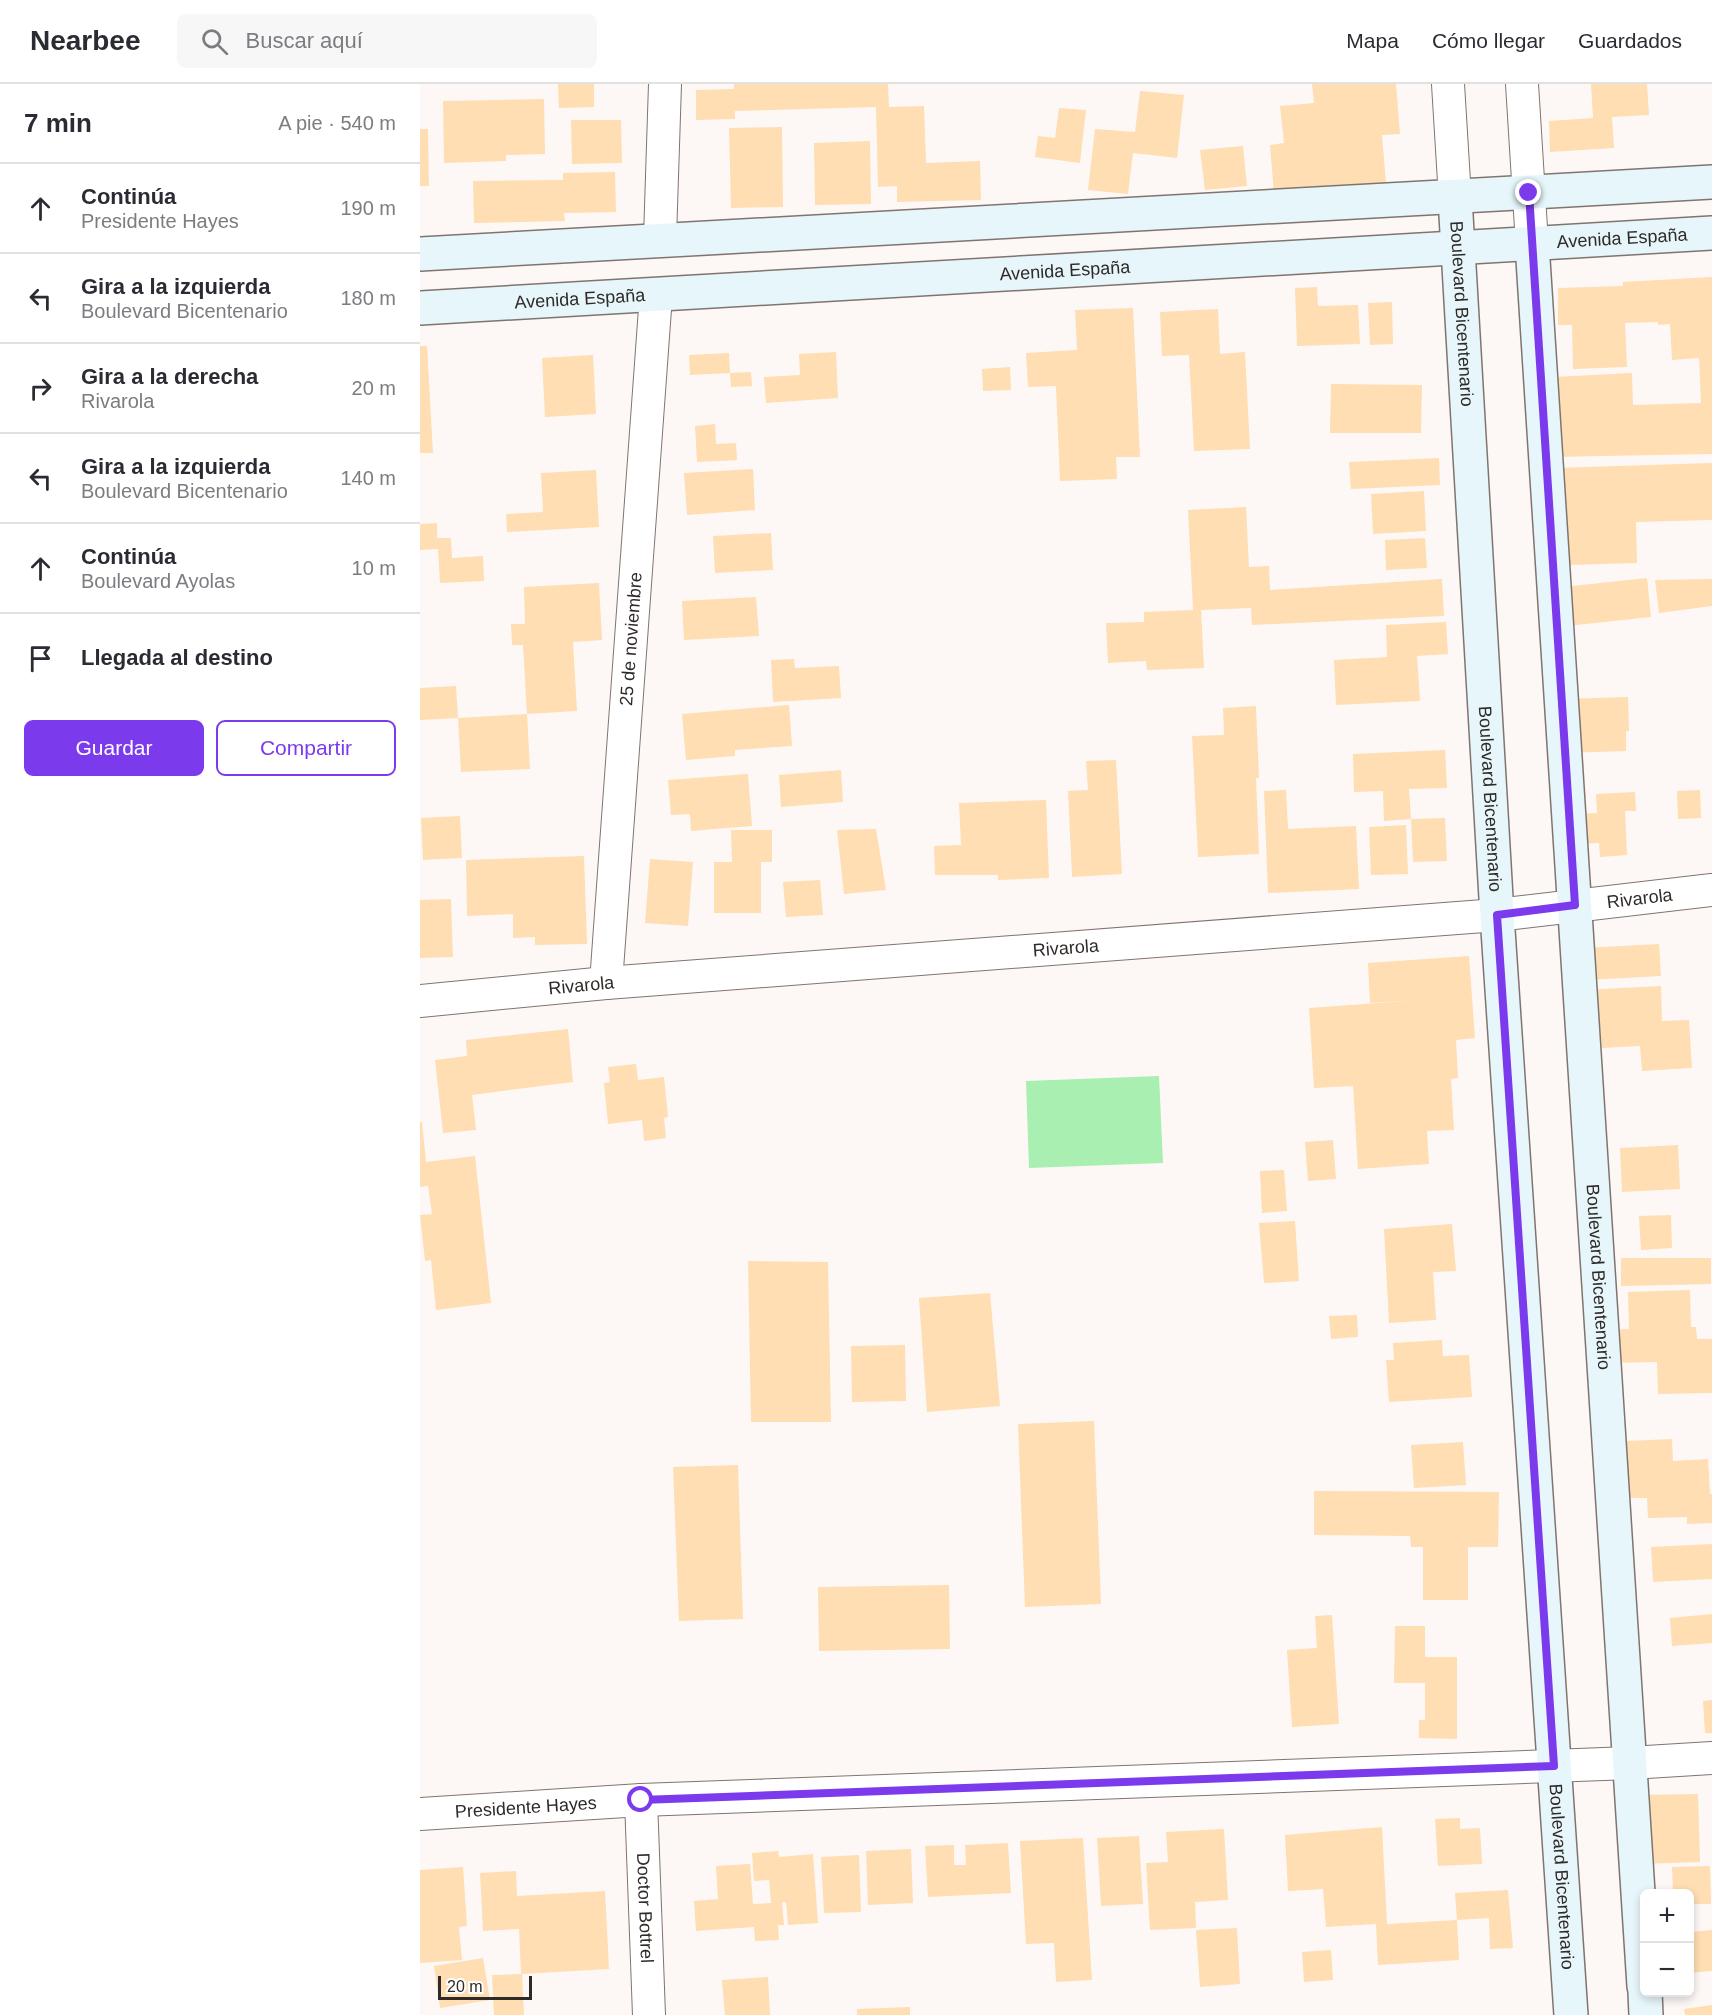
<!DOCTYPE html>
<html lang="es">
<meta charset="utf-8">
<style>
:root{--surface:#fff;--page:#f7f7f7;--text:#2b2b33;--muted:#7c7c81;--line:#e1e1e2;--accent:#7c3aed}
body{margin:0;font-family:Arial,sans-serif;background:var(--page);color:var(--text)}
.controls{position:absolute;right:18px;bottom:18px;display:grid;overflow:hidden;border-radius:9px;box-shadow:0 3px 9px #0003}
.controls button{width:54px;height:54px;display:grid;place-items:center;padding:0;border:0;border-bottom:2px solid var(--line);background:var(--surface);color:var(--text);font:30px sans-serif}
.scale{position:absolute;left:18px;bottom:15px;width:94px;box-sizing:border-box;padding-left:6px;border:3px solid #2f2a27;border-top:0;font-size:16px;line-height:21px;white-space:nowrap;color:#2f2a27;-webkit-text-stroke:4px #fff;paint-order:stroke}
.stop{position:absolute;width:18px;height:18px;margin:-14px;border:4px solid #7c3aed;border-radius:50%;background:#fff}
.stop.end{background:#7c3aed;border-color:#fff;box-shadow:0 2px 6px #0008}
.list{margin:0;padding:0;list-style:none}
h2{display:flex;justify-content:space-between;align-items:center;height:78px;margin:0;padding:0 24px;font-size:26px}
h2 small{font-size:20px;font-weight:400;color:var(--muted)}
.list li{display:grid;grid-template-columns:39px 1fr auto;gap:18px;align-items:center;box-sizing:border-box;height:90px;padding:0 24px;border-top:2px solid var(--line)}
.list b{display:block;font-size:22px;white-space:nowrap}
.list p{margin:0;font-size:20px;white-space:nowrap;color:var(--muted)}
.list em{font-size:20px;font-style:normal;color:var(--muted)}
.actions{display:flex;gap:12px;padding:18px 24px}
.actions a{flex:1;padding:14px 0;border:2px solid var(--accent);border-radius:9px;text-align:center;font-size:21px;color:var(--accent)}
.actions .main{background:var(--accent);color:#fff}
.icon{flex:none;width:33px;height:33px;fill:none;stroke:currentColor;stroke-width:2;stroke-linecap:round;stroke-linejoin:round}
.map{position:relative;flex:none;width:1292px;height:1931px;overflow:hidden}
header{display:flex;align-items:center;gap:36px;box-sizing:border-box;height:84px;padding:0 30px;background:var(--surface);border-bottom:2px solid var(--line)}
header strong{font-size:28px}
nav{display:flex;gap:33px;margin-inline-start:auto;font-size:21px}
.search{width:420px;height:54px;background:var(--page);display:flex;align-items:center;gap:15px;box-sizing:border-box;padding:0 21px;border-radius:9px;color:var(--muted);font-size:22px}
main{display:flex}
aside{flex:1;background:var(--surface)}
.map>svg:first-child{display:block}
.green{fill:#a9efb1}
.building{fill:#fedeb2}
.lines{fill:none;stroke-linecap:round;stroke-linejoin:round}
.street-casing{stroke:#80746e;stroke-width:34}
.secondary-casing{stroke:#80746e;stroke-width:36}
.street{stroke:#fff;stroke-width:32}
.secondary{stroke:#e6f6fb;stroke-width:33}
.route{stroke:#7c3aed;stroke-width:8}
.labels{text-anchor:middle;stroke-width:6;stroke-linejoin:round;paint-order:stroke}
.street-label{font-size:18px;fill:#2f2a27;stroke:#fff}
</style>
<header>
<strong>Nearbee</strong>
<div class="search"><svg class="icon" aria-label="search" viewBox="0 0 24 24"><circle cx="10" cy="10" r="6"/><path d="M15 15l6 6"/></svg>Buscar aquí</div>
<nav><a>Mapa</a><a>Cómo llegar</a><a>Guardados</a></nav>
</header>
<main>
<aside>
<h2>7 min<small>A pie · 540 m</small></h2>
<ul class="list">
<li><svg class="icon" aria-label="ahead" viewBox="0 0 24 24"><path d="M12 20V5M6 11l6-6 6 6"/></svg><div><b>Continúa</b><p>Presidente Hayes</p></div><em>190 m</em></li>
<li><svg class="icon" aria-label="left" viewBox="0 0 24 24"><path d="M17 20v-9H6M10 6l-5 5 5 5"/></svg><div><b>Gira a la izquierda</b><p>Boulevard Bicentenario</p></div><em>180 m</em></li>
<li><svg class="icon" aria-label="right" viewBox="0 0 24 24"><path d="M7 20v-9h11M14 6l5 5-5 5"/></svg><div><b>Gira a la derecha</b><p>Rivarola</p></div><em>20 m</em></li>
<li><svg class="icon" aria-label="left" viewBox="0 0 24 24"><path d="M17 20v-9H6M10 6l-5 5 5 5"/></svg><div><b>Gira a la izquierda</b><p>Boulevard Bicentenario</p></div><em>140 m</em></li>
<li><svg class="icon" aria-label="ahead" viewBox="0 0 24 24"><path d="M12 20V5M6 11l6-6 6 6"/></svg><div><b>Continúa</b><p>Boulevard Ayolas</p></div><em>10 m</em></li>
<li><svg class="icon" aria-label="arrive" viewBox="0 0 24 24"><path d="M6 21V4h12l-3 4 3 4H6"/></svg><div><b>Llegada al destino</b></div></li>
</ul>
<div class="actions"><a class="main">Guardar</a><a>Compartir</a></div>
</aside>
<div class="map">
<svg width="1292" height="1931" viewBox="0 0 1292 1931">
<rect width="100%" height="100%" fill="#fdf8f5"/>
<!-- green -->
<path class="green" d="M739 992 743 1079 609 1084 606 997Z"/>
<!-- building -->
<path class="building" d="M138 0H174V23L139 24Z
M314 0H468L469 23 504 22 506 79 560 77 561 116 477 118V102L458 103 456 23 315 27V35L276 36V6L314 5Z
M892 0H976L980 50 962 51 966 99 854 110 850 61 864 59 860 22 894 19Z
M1171 0H1227L1229 31 1192 33 1194 64 1130 68 1129 37 1173 34Z
M720 7 764 11 757 74 713 69 708 110 668 106 675 45 715 48Z
M124 15 125 70 86 71V77L24 79 23 17Z
M639 24 666 26 660 79 615 73 618 52 635 54Z
M151 36H201L202 79 152 80Z
M362 43 363 123 311 124 309 44Z
M0 45H8L9 102H0Z
M450 57 451 120 395 121 394 59Z
M823 62 827 102 785 106 780 66Z
M195 88 196 128 144 129 145 137 54 139 53 97 143 96V89Z
M1292 193V370L1130 373 1134 293 1212 289 1213 321 1281 319 1279 274 1252 276 1250 240 1238 241V238L1205 239 1207 283 1153 285 1152 241H1138V204L1203 202V198Z
M897 203 898 222 938 221 940 260 877 262 875 204Z
M972 218 973 260 950 261 948 219Z
M713 224 720 373H696L697 395 640 397 636 302 608 303 606 269 657 266 655 226Z
M798 225 800 270 825 268 830 365 774 367 769 271 742 272 740 228Z
M0 262H7L13 369H0Z
M416 268 418 314 346 319 344 293 380 291 379 270Z
M309 269 310 289 331 288 332 302 311 303 310 289 270 291 269 271Z
M173 271 176 330 125 333 122 274Z
M590 283 591 306 563 307 562 285Z
M911 300 1002 301 1001 349H910Z
M295 340 296 360 316 359 317 376 277 378 275 342Z
M1019 374 1020 401 931 405 929 378Z
M1292 379V436L1216 438 1217 479 1148 481 1135 384Z
M333 385 335 426 267 431 264 389Z
M176 386 179 443 87 448 86 430 123 428 121 389Z
M1004 407 1006 447 953 450 951 410Z
M826 423 829 483 849 482 850 506 1022 495 1024 532 832 541 831 524 781 526 784 584 727 586 726 577 688 579 686 539 724 538V528L773 526 768 426Z
M17 439V454H31L32 474 63 472 64 497 20 499 18 465 0 466V440Z
M351 449 353 486 295 489 293 452Z
M1005 454 1007 484 966 486 965 456Z
M1227 494 1231 533 1147 542 1143 503Z
M1292 495V522L1239 529 1235 496Z
M179 499 182 556 153 558 157 627 107 630 103 561H92L91 540H105L104 503Z
M336 513 339 552 264 556 262 517Z
M1026 538 1028 570 997 572 1000 617 916 621 914 576 967 573 966 541Z
M374 575 375 584 419 582 421 614 353 618 351 576Z
M36 602 38 634 0 636V604Z
M1208 613 1209 647H1206V667L1145 669 1143 615Z
M369 621 372 662 315 666V672L266 676 262 630Z
M836 622 839 694H836L839 770 778 773 772 652 804 651 803 624Z
M107 630 110 685 41 688 38 634Z
M1025 666 1027 704 989 705 991 735 964 737 963 707 934 708 933 670Z
M696 676 702 790 652 793 648 707 668 706 666 677Z
M421 686 423 718 361 723 359 691Z
M328 690 332 742 271 747 270 730 251 731 248 696Z
M866 706 868 745 936 742 939 805 848 809 844 707Z
M1280 706 1281 734 1258 735 1257 707Z
M1215 708 1216 727H1205L1207 771 1180 773 1179 759 1159 760 1157 730 1177 729 1176 710Z
M626 716 629 794 578 796V791H515L514 762 541 761 539 719Z
M40 732 42 774 3 776 1 734Z
M1025 734 1027 777 993 778 991 735Z
M986 741 988 790 951 791 949 743Z
M456 745 466 806 424 810 417 746Z
M311 746H352V778H341V829H294V778H312Z
M164 772 167 860 115 861V853L93 854V830L47 832 46 776Z
M230 775 273 778 268 842 225 839Z
M400 796 403 831 366 833 363 798Z
M31 815 33 873 0 874V816Z
M1239 860 1241 892 1167 896 1165 864Z
M1049 872 1055 954 1036 956 1038 994 1031 995 1034 1046 1007 1047 1009 1080 938 1085 933 1002 894 1004 889 924 987 917 950 919 948 879Z
M1241 902 1242 937 1269 936 1272 984 1222 987 1220 962 1182 964 1180 940 1166 941 1164 906Z
M148 945 153 998 52 1011 56 1046 23 1049 15 976 47 972 46 956Z
M216 980 218 996 244 993 248 1033 244 1034 246 1054 224 1057 222 1036 188 1040 184 999 190 998 188 983Z
M0 1038H2L6 1078 55 1072 71 1219 16 1226 11 1176 5 1177 0 1131 12 1130 8 1102 0 1103Z
M913 1056 916 1095 888 1097 885 1058Z
M1258 1061 1260 1105 1202 1108 1200 1064Z
M864 1086 867 1127 842 1129 840 1087Z
M1251 1131 1252 1164 1221 1166 1219 1132Z
M875 1137 879 1197 844 1199 839 1139Z
M1032 1140 1036 1187 1013 1188 1016 1236 969 1239 964 1145Z
M1201 1174H1291V1200L1201 1202Z
M328 1177 408 1178 411 1338H331Z
M1270 1206 1271 1243H1276L1277 1255H1292V1309L1238 1310 1237 1278 1189 1279 1188 1246 1209 1245 1208 1208Z
M570 1209 580 1322 507 1328 499 1214Z
M937 1231 938 1253 911 1255 909 1232Z
M1022 1256 1023 1272 1049 1271 1052 1313 969 1318 966 1276H974L973 1259Z
M485 1261 486 1317 432 1318 431 1262Z
M674 1337 681 1520 605 1523 598 1340Z
M1252 1355 1253 1377 1288 1375 1290 1410H1292V1439L1267 1440V1433L1228 1434 1227 1414H1208L1206 1357Z
M1043 1358 1046 1401 994 1404 991 1361Z
M318 1381 323 1535 259 1537 253 1383Z
M894 1407 1079 1408 1078 1463H1048V1516H1003V1463H991L990 1452 894 1451Z
M1292 1460V1495L1233 1498 1231 1463Z
M529 1501 530 1565 399 1567 398 1503Z
M1292 1530V1559L1252 1562 1250 1534Z
M912 1531 919 1640 872 1643 867 1566 897 1564 895 1532Z
M975 1542H1005V1573H1037V1655L999 1654V1636H1005V1599H974Z
M1292 1616V1649H1285L1283 1617Z
M1278 1710 1280 1778 1221 1780 1218 1711Z
M1040 1734V1745L1060 1744 1062 1780 1018 1782 1015 1735Z
M962 1743 967 1840 1037 1836 1039 1876 958 1881 956 1840 906 1843 903 1805 868 1807 865 1751Z
M804 1745 808 1816 775 1818 776 1844 730 1846 726 1779 748 1778 746 1748Z
M719 1752 723 1820 681 1822 677 1754Z
M663 1754 672 1896 636 1898 634 1859 606 1860 600 1757Z
M588 1759 591 1809 508 1813 505 1762 534 1761V1781H546L545 1761Z
M491 1765 493 1819 448 1821 446 1767Z
M358 1767 359 1773 393 1770 398 1839 368 1841 366 1818H362L364 1841H358L359 1856 335 1857 334 1843 276 1847 274 1817 298 1815 296 1782 330 1780 333 1820 351 1819 349 1796 334 1797 332 1769Z
M439 1771 441 1828 404 1829 401 1773Z
M1290 1782 1291 1820H1270V1810H1253L1252 1783Z
M43 1783 47 1842 39 1843 42 1876 0 1879V1786Z
M96 1787 97 1812 185 1807 189 1885 102 1890 104 1931H74L72 1891 101 1890 99 1845 63 1847 60 1789Z
M1088 1806 1093 1864 1070 1865 1069 1834 1037 1836 1035 1809Z
M817 1844 820 1900 780 1903 776 1846Z
M1292 1846V1887L1270 1889V1848Z
M911 1866 913 1896 884 1898 882 1868Z
M63 1874 70 1916 20 1924 14 1882Z
M348 1893 350 1931H305L302 1896Z
M1292 1921V1931H1265L1264 1925Z
M490 1923V1931H437V1925Z"/>
<g class="lines">
<!-- street casing -->
<g class="street-casing">
<g id="street">
<path d="M1028 0 1035 114"/>
<path d="M1102 0 1112 160"/>
<path d="M240 154 245 0"/>
<path id="s1" d="M186 899 236 211"/>
<path id="s2" d="M0 917 186 899 1077 831 1292 806"/>
<path id="s3" d="M221 1716 229 1931"/>
<path id="s4" d="M0 1730 221 1716 1210 1679 1292 1674"/>
</g>
</g>
<!-- secondary casing -->
<g class="secondary-casing">
<g id="secondary">
<path id="s5" d="M1035 114 1077 831 1151 1931"/>
<path id="s6" d="M1112 160 1224 1902"/>
<path d="M0 170C430 142 861 124 1292 98"/>
<path id="s7" d="M0 224 1292 149"/>
<path d="M1225 1908 1226 1931"/>
</g>
</g>
<!-- street -->
<use href="#street" class="street"/>
<!-- secondary -->
<use href="#secondary" class="secondary"/>
</g>
<g class="lines">
<!-- route -->
<path class="route" d="M221 1716 1134 1682 1077 831 1155 821 1109 109"/>
</g>
<g class="labels">
<!-- street labels -->
<g class="street-label">
<text dy="6" stroke="none"><textPath href="#s7" startOffset="1204">Avenida España</textPath></text>
<text dy="6" stroke="none"><textPath href="#s7" startOffset="646">Avenida España</textPath></text>
<text dy="6" stroke="none"><textPath href="#s7" startOffset="160">Avenida España</textPath></text>
<text dy="6" stroke="none"><textPath href="#s5" startOffset="116">Boulevard Bicentenario</textPath></text>
<text dy="6" stroke="none"><textPath href="#s1" startOffset="345">25 de noviembre</textPath></text>
<text dy="6" stroke="none"><textPath href="#s5" startOffset="602">Boulevard Bicentenario</textPath></text>
<text dy="6" stroke="none"><textPath href="#s2" startOffset="1224">Rivarola</textPath></text>
<text dy="6" stroke="none"><textPath href="#s2" startOffset="648">Rivarola</textPath></text>
<text dy="6" stroke="none"><textPath href="#s2" startOffset="162">Rivarola</textPath></text>
<text dy="6" stroke="none"><textPath href="#s6" startOffset="1035">Boulevard Bicentenario</textPath></text>
<text dy="6" stroke="none"><textPath href="#s4" startOffset="106">Presidente Hayes</textPath></text>
<text dy="6" stroke="none"><textPath href="#s5" startOffset="1682">Boulevard Bicentenario</textPath></text>
<text dy="6" stroke="none"><textPath href="#s3" startOffset="108">Doctor Bottrel</textPath></text>
</g>
</g>
</svg>
<div class="controls">
<button>+</button>
<button>−</button>
</div>
<div class="scale">20 m</div>
<div class="stop" style="left:221px;top:1716px"></div>
<div class="stop end" style="left:1109px;top:109px"></div>
</div>
</main>
